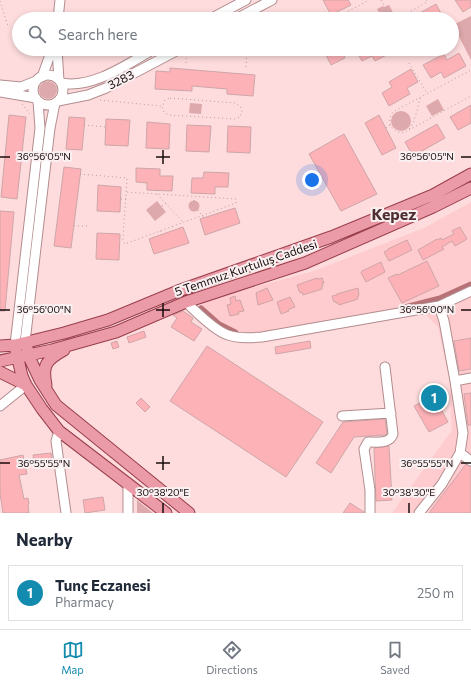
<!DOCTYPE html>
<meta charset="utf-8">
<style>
:root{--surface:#fff;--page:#f6f6f7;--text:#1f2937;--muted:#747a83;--line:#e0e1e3;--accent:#138bae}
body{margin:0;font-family:Commissioner,sans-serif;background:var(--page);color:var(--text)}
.you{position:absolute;left:312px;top:180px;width:14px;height:14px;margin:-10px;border:3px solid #fff;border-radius:50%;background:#1a73e8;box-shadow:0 0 0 6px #1a73e833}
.badge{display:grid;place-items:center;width:26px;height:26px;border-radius:50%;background:var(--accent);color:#fff;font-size:13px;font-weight:700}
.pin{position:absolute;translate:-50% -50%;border:2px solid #fff;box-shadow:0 1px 4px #0006}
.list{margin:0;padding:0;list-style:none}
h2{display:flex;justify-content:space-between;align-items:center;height:52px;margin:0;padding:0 16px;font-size:17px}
h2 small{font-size:13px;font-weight:400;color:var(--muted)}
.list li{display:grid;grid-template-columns:26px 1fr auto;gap:12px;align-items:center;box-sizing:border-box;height:56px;margin:0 8px 8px;padding:0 8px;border:1px solid var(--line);border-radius:0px}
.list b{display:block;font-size:15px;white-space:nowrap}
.list p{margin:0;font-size:13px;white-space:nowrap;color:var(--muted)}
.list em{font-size:13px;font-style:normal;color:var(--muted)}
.icon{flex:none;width:22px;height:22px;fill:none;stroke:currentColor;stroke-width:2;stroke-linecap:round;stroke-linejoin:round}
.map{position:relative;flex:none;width:471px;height:513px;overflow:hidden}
.search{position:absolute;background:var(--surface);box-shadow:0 2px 6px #0003;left:12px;right:12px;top:12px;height:44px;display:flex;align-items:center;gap:10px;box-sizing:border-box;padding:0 14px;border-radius:22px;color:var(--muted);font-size:15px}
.sheet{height:116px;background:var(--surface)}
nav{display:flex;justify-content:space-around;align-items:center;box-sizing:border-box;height:56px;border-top:1px solid var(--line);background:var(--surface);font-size:11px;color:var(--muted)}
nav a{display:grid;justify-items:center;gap:2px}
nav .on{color:var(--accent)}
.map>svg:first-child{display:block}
.built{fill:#fecbce}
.green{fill:#dda9ac}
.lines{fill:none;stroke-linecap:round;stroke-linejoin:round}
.canal{stroke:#b77277;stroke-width:7}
.building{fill:#fcb2b7;stroke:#cea6a8}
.minor-casing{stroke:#b38c8e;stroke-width:11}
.major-casing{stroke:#983e4b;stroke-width:13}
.path{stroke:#b79c9d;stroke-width:1;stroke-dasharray:1 3;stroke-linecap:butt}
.minor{stroke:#fff;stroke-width:9}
.major{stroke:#eb9ba7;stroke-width:11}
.ticks{fill:none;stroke:#190c0d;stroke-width:1.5}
.labels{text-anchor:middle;stroke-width:4;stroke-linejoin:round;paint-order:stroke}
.street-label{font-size:12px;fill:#190c0d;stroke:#f9f0f1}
.district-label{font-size:16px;font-weight:bold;fill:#4f2f31;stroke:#f9f0f1}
.ticks-label{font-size:10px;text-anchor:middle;fill:#190c0d;stroke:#f9f0f1;stroke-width:4;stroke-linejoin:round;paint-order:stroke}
</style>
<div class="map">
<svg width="471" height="513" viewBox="0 0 471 513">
<rect width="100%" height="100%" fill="#fedcde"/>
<!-- built -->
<path class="built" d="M471 202V513H392L452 430 449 377 438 327 420 309 258 334 232 333 198 308 207 300 314 271 424 228Z"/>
<!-- green -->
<path class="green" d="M389 5 395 16 390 19H382L377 9 383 6 384 7Z
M471 16V60L453 25Z
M39 90a9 9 0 1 1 18 0a9 9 0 1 1-18 0Z
M438 99 444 110 432 116 426 106Z
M190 103 202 104 201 114 189 113Z
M391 121a10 10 0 1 1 20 0a10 10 0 1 1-20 0Z
M188.5 206a5.5 5.5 0 1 1 11 0a5.5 5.5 0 1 1-11 0Z
M157 201 166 212 155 221 146 210Z
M137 500 153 513H137Z"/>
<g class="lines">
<!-- canal -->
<path class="canal" d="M405 308 440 299 471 285
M201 309 219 325 235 333"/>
</g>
<!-- building -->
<path class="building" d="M323 0H348L351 5 331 15Z
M455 0H471V7L463 12Z
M436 4 443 17 439 19H409Z
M323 49H341L345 58 331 65Z
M355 49H398L375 61 372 56 362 61Z
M459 53 466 66 444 78 441 72 431 78 423 65 444 54 447 60Z
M170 68 255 75 253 96 227 94V89L192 86V91L155 89 156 71 170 72Z
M411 69 418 82 407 88 410 94 389 106 382 93 392 87 389 82Z
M471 105V123L458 130 450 117Z
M9 115 26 117 17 199 1 197Z
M379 115 396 148 382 155 365 123Z
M69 117 85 118 82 150 66 149Z
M106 119 130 120 128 146 105 145Z
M147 122 170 124 169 149 146 148Z
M437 124 445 138 413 156 405 142Z
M187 125 211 126 209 152 186 151Z
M228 126 251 127 250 153 227 152Z
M344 134 377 194 341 211 309 154Z
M64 167 81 169 71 248 54 246Z
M136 168 160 169V176H173L172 191 147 190V183L136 182Z
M204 172 229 173 228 187H215V194L191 193 192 178H203Z
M98 185 121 187 120 212 97 211Z
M235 208 240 223 205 235 200 219Z
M0 211 14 212 5 311H0Z
M183 227 189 243 154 254 149 239Z
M460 227 467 239 455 246 452 241 442 247 444 249 423 260 418 250 437 239V240L441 238 442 240 454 234 452 231Z
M97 233 120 234 119 260 96 259Z
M407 240 412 250 389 261 384 252 388 250V249Z
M427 261 439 286 402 303 388 278 397 274 398 275Z
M381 262 385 272 366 282 361 273 362 271Z
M317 278 318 279 322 278 324 283H322L323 286H322V289L303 295 302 292 300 293V291H299L297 285Z
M267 288 273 300 258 305 256 293Z
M358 288 359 294H358L359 296 357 297 358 299 339 305 338 303H336L335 301 334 302 332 296 337 295V294Z
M235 296 236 301 240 300 244 311 238 312 239 314 230 316 227 305 231 304 230 298Z
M290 297 295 307 289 309V311L281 314 277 302Z
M183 311 193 318 191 322 202 329 194 341 171 327 177 318 173 315Z
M144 331 146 337 129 343 127 337Z
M471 338V369L459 371 454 341Z
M117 341 119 347 113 349 111 343Z
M310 341 311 348 276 354 275 347Z
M207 346 323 422 286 477 170 401Z
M471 393V425H468L464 394Z
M434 396 448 422 429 432 414 406Z
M141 398 150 407 145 412 136 403Z
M385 419 387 434 384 435 354 437 331 473 316 463 343 422Z
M389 446 392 500 376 501 374 448Z
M51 453 53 464 35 466 33 455Z
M23 455 27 474 19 475 24 499 28 498 29 504 28 505 29 513H3L0 493V460Z
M466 464 471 467V513H429Z
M103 497 105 510 85 513 83 500Z
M350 503 364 512V513H343Z"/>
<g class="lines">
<!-- minor casing -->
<g class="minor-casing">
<path id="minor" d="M58 19 60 0
M210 19 246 0
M236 19 272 0
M57 49 59 80
M33 90a15 15 0 1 1 30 0a15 15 0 1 1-30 0Z
M42 77 52 49
M61 83C93 89 127 64 154 49
M0 85 21 87 36 81
M0 92 36 98
M58 101 88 95 106 88 180 49
M186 302C196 312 215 331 228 335 238 339 251 338 262 337L439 306 471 291
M25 342 50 128 55 103
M15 345 40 128 38 101
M455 381 471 378
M0 406 26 385
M342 416 391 413
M59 431 56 441 66 513
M460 453 471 461
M128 483V513
M370 513V490L364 449 368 442C377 442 390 444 393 434L385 367
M419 513 442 484 460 453 463 433 455 381 444 321 439 306"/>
</g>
<!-- major casing -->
<g class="major-casing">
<path id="major" d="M0 346 15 345 64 333 108 320 178 291 331 237 433 195 471 174
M27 348 30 359 40 380 56 405 189 513
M16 351 22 376 26 385 42 409 59 431 166 513
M0 361 52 350 116 332 186 302 305 263 433 207 471 188
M0 372 26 385
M46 385C42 365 46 360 64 350"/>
</g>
<!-- path -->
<path class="path" d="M381 0 385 7
M0 1 8 26
M343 15 346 19
M334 19 369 0
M397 19 427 2 426 0
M186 63V53L197 49
M409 63 427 93
M246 67 247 49
M170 98 235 103 240 106 242 111 240 117 234 119 169 115 164 112 162 107 165 100Z
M420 98C418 106 415 122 410 128 401 140 382 126 393 112L471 70
M100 100 161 106
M22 104 30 114
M84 125 106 127
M386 128 390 125
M409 130 471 96
M80 174 127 178C126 199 124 219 123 240L125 244 236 203V199L126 192
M157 190V194L183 222
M121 199H126
M194 201V197
M162 206 166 203
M198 210 204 218
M74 226H88
M160 231 162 235"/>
<!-- minor -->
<use href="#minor" class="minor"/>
<!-- major -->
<use href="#major" class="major"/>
</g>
<!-- ticks -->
<path class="ticks" d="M163 150V164M0 157H10M156 157H170M461 157H471M163 303V317M0 310H10M156 310H170M461 310H471M163 456V470M0 463H10M156 463H170M461 463H471M163 503V513M409 503V513"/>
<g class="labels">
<!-- street labels -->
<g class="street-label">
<text transform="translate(121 80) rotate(-27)" y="4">3283</text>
<text transform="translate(246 268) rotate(-19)" y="4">5 Temmuz Kurtuluş Caddesi</text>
</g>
<!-- district labels -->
<g class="district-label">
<text x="394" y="220">Kepez</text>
</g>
</g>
<g class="ticks-label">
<text x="44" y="160">36°56'05"N</text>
<text x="427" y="160">36°56'05"N</text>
<text x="44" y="313">36°56'00"N</text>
<text x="427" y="313">36°56'00"N</text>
<text x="44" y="467">36°55'55"N</text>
<text x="427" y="467">36°55'55"N</text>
<text x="163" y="496">30°38'20"E</text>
<text x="409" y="496">30°38'30"E</text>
</g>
</svg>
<div class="you"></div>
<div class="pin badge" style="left:434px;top:398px">1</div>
<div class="search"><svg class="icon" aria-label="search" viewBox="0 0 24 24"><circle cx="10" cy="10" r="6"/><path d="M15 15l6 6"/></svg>Search here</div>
</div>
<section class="sheet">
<h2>Nearby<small></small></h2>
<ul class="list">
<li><span class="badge">1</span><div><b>Tunç Eczanesi</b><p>Pharmacy</p></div><em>250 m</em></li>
</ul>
</section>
<nav>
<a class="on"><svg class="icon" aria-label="map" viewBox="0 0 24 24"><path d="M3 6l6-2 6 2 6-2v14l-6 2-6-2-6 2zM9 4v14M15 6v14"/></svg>Map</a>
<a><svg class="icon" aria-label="directions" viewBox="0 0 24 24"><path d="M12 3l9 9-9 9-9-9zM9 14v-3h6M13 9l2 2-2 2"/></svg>Directions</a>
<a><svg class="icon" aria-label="saved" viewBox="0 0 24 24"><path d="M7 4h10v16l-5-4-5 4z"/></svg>Saved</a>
</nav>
